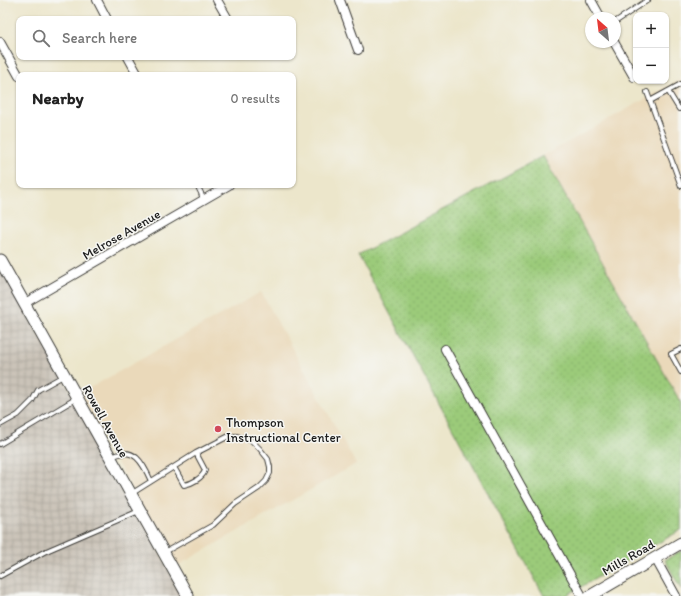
<!DOCTYPE html>
<meta charset="utf-8">
<style>
:root{--surface:#fff;--page:#f6f6f6;--text:#222;--muted:#767676;--line:#e0e0e0}
body{margin:0;font-family:Itim,sans-serif;background:var(--page);color:var(--text)}
.controls{position:absolute;right:12px;top:12px;display:grid;overflow:hidden;border-radius:8px;box-shadow:0 1px 3px #0004}
.controls button{width:36px;height:36px;display:grid;place-items:center;padding:0;border:0;border-bottom:1px solid var(--line);background:var(--surface);color:var(--text);font:20px sans-serif}
.compass{position:absolute;left:585px;top:12px;width:36px;height:36px;border-radius:50%;background:var(--surface);box-shadow:0 1px 3px #0004;rotate:332deg}
.list{margin:0;padding:0;list-style:none}
h2{display:flex;justify-content:space-between;align-items:center;height:52px;margin:0;padding:0 16px;font-size:17px}
h2 small{font-size:13px;font-weight:400;color:var(--muted)}
.icon{flex:none;width:22px;height:22px;fill:none;stroke:currentColor;stroke-width:2;stroke-linecap:round;stroke-linejoin:round}
.map{position:relative;flex:none;width:681px;height:596px;overflow:hidden}
.search{position:absolute;background:var(--surface);box-shadow:0 1px 3px #0004;left:16px;top:16px;width:280px;height:44px;display:flex;align-items:center;gap:10px;box-sizing:border-box;padding:0 14px;border-radius:8px;color:var(--muted);font-size:15px}
.panel{position:absolute;background:var(--surface);box-shadow:0 1px 3px #0004;left:16px;top:72px;width:280px;height:116px;border-radius:8px}
.map>svg:first-child{display:block}
.built{fill:#ead9ba}
.industrial{fill:url(#industrial-grid)}
.grass{fill:url(#grass-dots);stroke:#5c744b}
.lines{fill:none;stroke-linecap:round;stroke-linejoin:round}
.lane-casing{stroke:#3b3a36;stroke-width:6}
.street-casing{stroke:#3b3a36;stroke-width:10}
.secondary-casing{stroke:#3b3a36;stroke-width:13}
.lane{stroke:#fff;stroke-width:4}
.street{stroke:#fff;stroke-width:8}
.secondary{stroke:#fff;stroke-width:11}
.poi-dot{fill:#d1495b;stroke:#f6f6f2;stroke-width:1.5}
.labels{text-anchor:middle;stroke-width:3;stroke-linejoin:round;paint-order:stroke}
.street-label{font-size:13px;fill:#1c1c1c;stroke:#f6f6f2}
.poi-label{font-size:13px;fill:#1c1c1c;stroke:#f6f6f2;text-anchor:start}
</style>
<div class="map">
<svg width="681" height="596" viewBox="0 0 681 596">
<defs>
<pattern id="industrial-grid" width="8" height="8" patternUnits="userSpaceOnUse"><rect width="8" height="8" fill="#cac3b8"/><path d="M0 4h8M4 0v8" fill="none" stroke="#ada79e"/></pattern>
<pattern id="grass-dots" width="8" height="8" patternUnits="userSpaceOnUse"><rect width="8" height="8" fill="#9bcb7a"/><path d="M2 2h.1M6 6h.1" fill="none" stroke="#85ae69" stroke-width="1.8" stroke-linecap="round"/></pattern>
</defs>
<rect width="100%" height="100%" fill="#f6f6f2"/>
<filter id="ink" filterUnits="userSpaceOnUse"><feTurbulence type="fractalNoise" baseFrequency=".025" numOctaves="2"/><feDisplacementMap in="SourceGraphic" scale="8" xChannelSelector="R" yChannelSelector="G"/><feConvolveMatrix kernelMatrix="1 2 1 2 8 2 1 2 1" color-interpolation-filters="sRGB"/></filter>
<filter id="wash" filterUnits="userSpaceOnUse"><feTurbulence type="fractalNoise" baseFrequency=".012" numOctaves="4" result="noise"/><feDisplacementMap in="SourceGraphic" scale="16" xChannelSelector="R" yChannelSelector="G"/><feGaussianBlur stdDeviation="0.9" result="paint"/><feColorMatrix in="noise" values="0 0 0 0 0 0 0 0 0 0 0 0 0 0 0 0 0 1.4 0 .05"/><feComposite in="paint" operator="in"/></filter>
<g filter="url(#wash)">
<rect width="100%" height="100%" fill="#ece6cb"/>
<!-- built -->
<path class="built" d="M681 79V403L543 156Z
M261 292 356 464 175 567 79 394Z"/>
<!-- industrial -->
<path class="industrial" d="M0 265 184 596H0Z"/>
<!-- grass -->
<path class="grass" d="M543 156 681 403V530L565 596H544L358 255Z
M681 551V589L665 560Z"/>
</g>
<g filter="url(#ink)">
<g class="lines">
<!-- lane casing -->
<g class="lane-casing">
<path id="lane" d="M615 22 648 0
M668 91 679 109 681 108
M647 92 681 186
M650 101 681 84
M197 185 201 193 203 200
M681 349 671 354 681 372
M0 425 18 415 32 401 38 390 65 375
M0 444 77 398
M112 457C134 445 143 463 151 481
M174 467 184 485C191 484 203 478 205 470L196 453
M131 494 196 453 229 436H237L252 441 260 449 268 459 270 467V473L266 481 259 488 235 504 213 525 165 552
M0 576 44 552 139 511"/>
</g>
<!-- street casing -->
<g class="street-casing">
<path id="street" d="M97 0 107 19
M217 0 228 19
M340 0 358 50
M591 0 601 18
M0 42 19 76
M614 42 634 77
M128 57 138 75
M25 303 229 185
M445 349 582 596
M655 558 676 596"/>
</g>
<!-- secondary casing -->
<g class="secondary-casing">
<path id="secondary" d="M0 260 188 596
M590 596 681 543"/>
</g>
<!-- lane -->
<use href="#lane" class="lane"/>
<!-- street -->
<use href="#street" class="street"/>
<!-- secondary -->
<use href="#secondary" class="secondary"/>
</g>
</g>
<!-- markers -->
<circle class="poi-dot" cx="218" cy="429" r="4"/>
<g class="labels">
<!-- street labels -->
<g class="street-label">
<text transform="translate(121 234) rotate(-30)" y="5">Melrose Avenue</text>
<text transform="translate(106 421) rotate(61)" y="5">Rowell Avenue</text>
<text transform="translate(628 557) rotate(-30)" y="5">Mills Road</text>
</g>
<!-- poi labels -->
<g class="poi-label">
<text x="226" y="427">Thompson<tspan x="226" dy="15">Instructional Center</tspan></text>
</g>
</g>
</svg>
<div class="controls">
<button>+</button>
<button>−</button>
</div>
<svg class="compass" viewBox="-18 -18 36 36"><path d="M0-13l5 13h-10z" fill="#e53935"/><path d="M0 13l5-13h-10z" fill="#767676"/></svg>
<div class="search"><svg class="icon" aria-label="search" viewBox="0 0 24 24"><circle cx="10" cy="10" r="6"/><path d="M15 15l6 6"/></svg>Search here</div>
<section class="panel">
<h2>Nearby<small>0 results</small></h2>
<ul class="list">
</ul>
</section>
</div>
